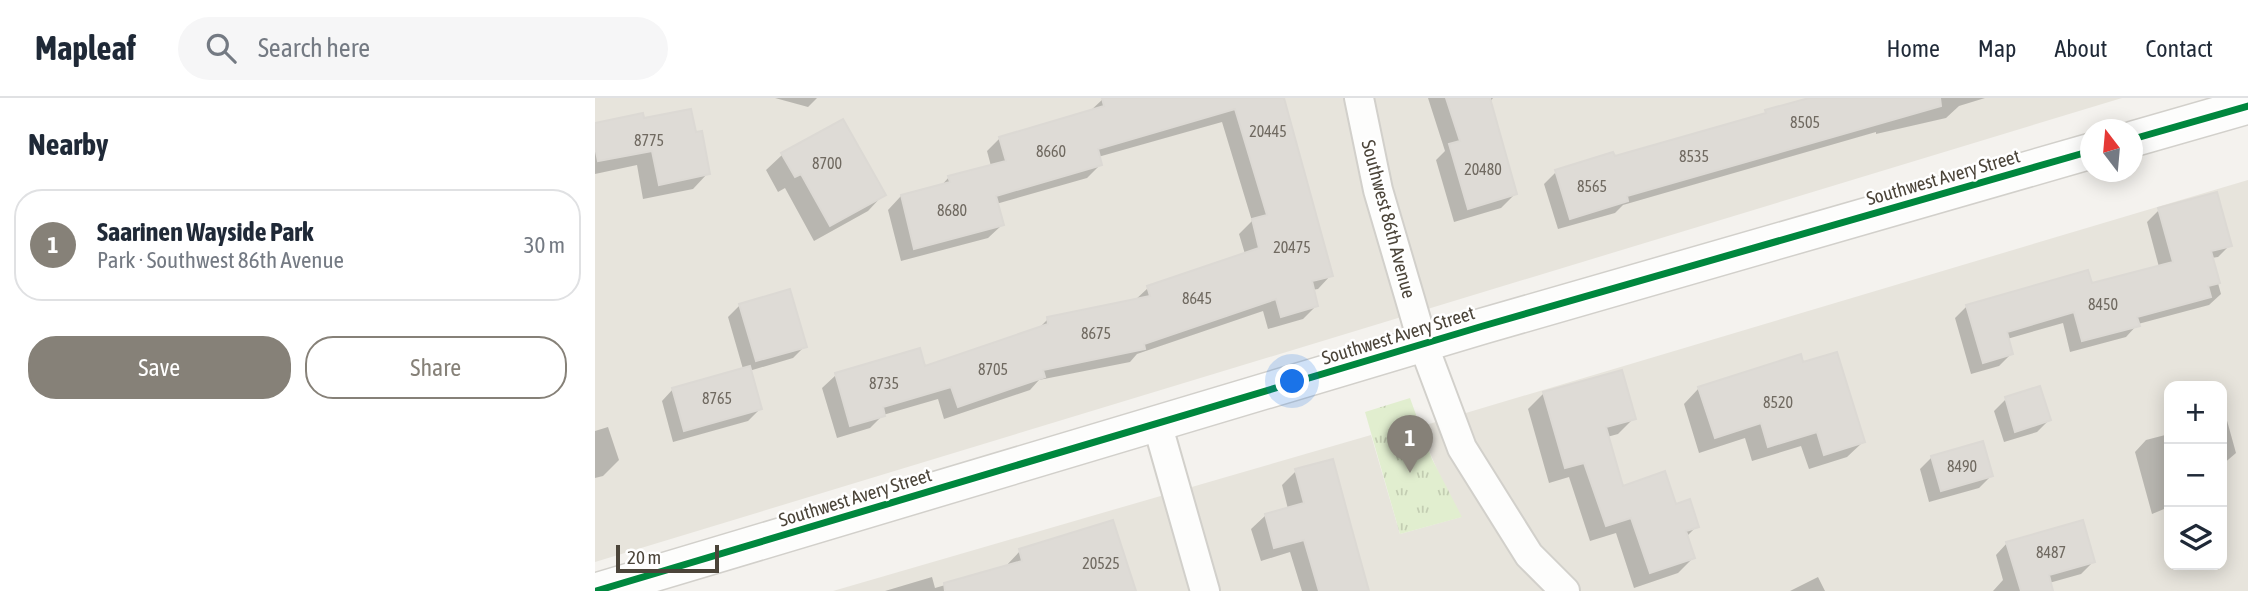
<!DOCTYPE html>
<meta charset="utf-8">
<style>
:root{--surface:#fff;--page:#f6f6f7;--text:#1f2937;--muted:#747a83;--line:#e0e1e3;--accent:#868178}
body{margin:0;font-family:"Asap Condensed",sans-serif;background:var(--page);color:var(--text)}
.controls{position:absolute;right:21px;bottom:21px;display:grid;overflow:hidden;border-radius:14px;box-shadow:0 4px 18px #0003}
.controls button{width:63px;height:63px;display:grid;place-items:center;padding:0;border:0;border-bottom:2px solid var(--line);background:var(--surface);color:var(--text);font:35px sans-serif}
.compass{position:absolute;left:1485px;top:21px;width:63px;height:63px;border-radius:50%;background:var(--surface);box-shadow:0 4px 18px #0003;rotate:344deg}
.scale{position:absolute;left:21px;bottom:18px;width:103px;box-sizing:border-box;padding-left:7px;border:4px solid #4b4439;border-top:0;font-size:19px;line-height:24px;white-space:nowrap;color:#4b4439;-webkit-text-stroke:5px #fff;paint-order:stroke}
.you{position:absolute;left:698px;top:284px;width:24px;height:24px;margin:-18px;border:5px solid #fff;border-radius:50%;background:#1a73e8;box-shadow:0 0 0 10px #1a73e833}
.badge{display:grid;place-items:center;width:46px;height:46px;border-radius:50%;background:var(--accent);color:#fff;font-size:23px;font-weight:700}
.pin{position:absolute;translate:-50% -58px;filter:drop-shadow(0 2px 4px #0008)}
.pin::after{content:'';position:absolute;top:37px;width:24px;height:21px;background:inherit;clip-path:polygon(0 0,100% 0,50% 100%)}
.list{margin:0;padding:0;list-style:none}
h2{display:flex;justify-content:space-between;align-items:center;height:91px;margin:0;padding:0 28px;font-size:30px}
h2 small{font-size:23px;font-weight:400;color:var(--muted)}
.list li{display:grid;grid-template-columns:46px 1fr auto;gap:21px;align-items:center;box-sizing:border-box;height:112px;margin:0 14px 14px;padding:0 14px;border:2px solid var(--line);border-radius:28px}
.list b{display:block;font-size:26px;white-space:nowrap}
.list p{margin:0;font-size:23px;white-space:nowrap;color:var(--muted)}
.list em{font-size:23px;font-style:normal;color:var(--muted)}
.actions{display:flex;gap:14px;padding:21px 28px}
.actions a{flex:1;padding:16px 0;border:2px solid var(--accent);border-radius:28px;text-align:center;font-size:24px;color:var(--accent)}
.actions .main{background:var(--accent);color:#fff}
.icon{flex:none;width:38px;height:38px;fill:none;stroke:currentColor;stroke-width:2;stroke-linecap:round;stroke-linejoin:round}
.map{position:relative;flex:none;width:1653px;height:493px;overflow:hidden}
header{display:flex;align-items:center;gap:42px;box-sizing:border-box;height:98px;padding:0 35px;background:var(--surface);border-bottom:2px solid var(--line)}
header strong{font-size:33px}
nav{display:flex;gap:38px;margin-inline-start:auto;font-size:24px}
.search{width:490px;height:63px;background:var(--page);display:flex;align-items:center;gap:18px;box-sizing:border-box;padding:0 24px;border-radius:38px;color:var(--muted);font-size:26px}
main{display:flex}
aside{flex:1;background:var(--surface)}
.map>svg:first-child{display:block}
.residential{fill:#e7e4dc;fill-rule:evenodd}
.park{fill:url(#park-tufts)}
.shadow{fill:#0003}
.building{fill:#dedbd6;stroke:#dcd9d4;stroke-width:2}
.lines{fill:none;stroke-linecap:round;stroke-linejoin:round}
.minor-casing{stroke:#d2d0cb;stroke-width:32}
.tertiary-casing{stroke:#d2d0cb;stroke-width:38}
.minor{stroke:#fdfdfc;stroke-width:28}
.tertiary{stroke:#fdfdfc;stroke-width:35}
.cycleway-casing{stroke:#fff;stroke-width:11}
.cycleway{stroke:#00873e;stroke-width:7}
.labels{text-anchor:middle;stroke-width:5;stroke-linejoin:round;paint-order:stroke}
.number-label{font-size:16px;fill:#706a61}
.street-label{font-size:19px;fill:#4b4439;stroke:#fff}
</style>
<header>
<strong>Mapleaf</strong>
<div class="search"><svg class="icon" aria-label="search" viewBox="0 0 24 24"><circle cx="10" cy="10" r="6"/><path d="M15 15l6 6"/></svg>Search here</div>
<nav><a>Home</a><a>Map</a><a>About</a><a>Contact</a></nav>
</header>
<main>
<aside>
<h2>Nearby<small></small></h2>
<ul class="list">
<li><span class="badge">1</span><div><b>Saarinen Wayside Park</b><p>Park · Southwest 86th Avenue</p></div><em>30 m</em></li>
</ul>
<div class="actions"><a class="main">Save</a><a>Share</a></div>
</aside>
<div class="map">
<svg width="1653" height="493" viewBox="0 0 1653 493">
<defs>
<pattern id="park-tufts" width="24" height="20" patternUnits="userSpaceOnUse" patternTransform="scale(1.75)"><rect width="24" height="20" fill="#e1eecf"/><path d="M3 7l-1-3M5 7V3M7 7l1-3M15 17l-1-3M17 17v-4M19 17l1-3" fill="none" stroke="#c3cdb2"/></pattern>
</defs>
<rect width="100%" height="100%" fill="#f4f2ee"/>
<!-- residential -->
<path class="residential" d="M0 0H1527L0 464Z
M1653 82V493H238L776 337 805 436 866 419 849 388 824 329ZM1574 288H1627V467H1574Z"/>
<!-- park -->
<path class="park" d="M815 300 837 361 867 419 805 436 770 314Z"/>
<!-- shadow -->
<path class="shadow" d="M180 0H222L213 9Z
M509 0H687L736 177 723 191 717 192 721 208 708 221 673 231 668 213 542 256 535 264 444 282 435 292 349 321 343 301 288 317 275 330 242 340 227 290 241 277 329 271 443 231 453 221 539 203 553 190 650 156 644 136 657 123 627 24 503 59 505 67 492 80 401 106 407 127 393 140 306 163 293 112 306 98 346 88 354 79 396 68 392 53 405 40 493 15Z
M833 0H898L895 4 920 96 906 110 859 124 841 62 850 53Z
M1221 0H1390L1364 8 1351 20 1281 36V34L1028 107 1020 115 963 131 949 86 961 74 1018 61 1167 18 1171 14Z
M48 22 99 36 113 75 98 91 48 101 42 67 0 76V26Z
M187 57 288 97 273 113 219 143 190 90 183 94 171 72Z
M1564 112 1635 147 1623 159 1616 160 1626 196 1614 207 1543 226 1531 239 1475 254 1468 225 1412 241 1416 256 1404 268 1376 276 1360 220 1372 208 1495 187 1564 169 1552 124Z
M145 207 210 248 198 260 154 273 165 311 153 323 78 344 67 303 78 291 148 271 133 219Z
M1207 267 1268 344 1252 359 1214 371 1206 348 1157 363 1150 340 1104 355 1089 306 1104 290Z
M949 295 1039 320 1023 336 1012 339 1026 390 1080 408 1102 428 1091 439 1098 460 1083 475 1039 490 1021 435 995 443 974 379 954 385 933 311Z
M1411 301 1454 322 1442 334 1409 344 1399 313Z
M1631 319 1641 355 1627 367V321Z
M13 329 24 362 8 378 0 380V333Z
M1574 336V409L1557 416 1540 354 1551 342Z
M1337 359 1396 378 1384 390 1334 404 1325 371Z
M701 373 772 493H707L695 454 666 463 656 431 671 417 693 411 687 387Z
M1412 445 1498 464 1486 476 1454 485 1456 493H1398L1408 482 1401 457Z
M425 453 539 493H290L337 479 340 490 409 470Z
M1223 479 1230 493H1195Z"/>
<!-- building -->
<path class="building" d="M507 0H689L738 178 717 183 723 208 686 219 681 201 549 246 550 251 448 272 450 279 363 309 356 289 288 309 290 318 255 328 240 275 325 250 330 268 453 226 452 219 555 198 552 188 664 150 657 121 672 117 640 11 503 51 507 67 401 98 409 127 319 151 306 97 355 84 353 78 411 63 404 39 509 8Z
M851 0H895L922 96 873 111 854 46 865 43Z
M1214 0H1345L1346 8 1032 98 1033 103 975 121 960 72 1018 54 1020 58 1171 15 1170 12Z
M96 11 101 34 107 33 115 76 64 87 57 53 3 63 0 49V25L48 15 49 20Z
M248 21 291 97 235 128 206 76 200 79 186 55Z
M1622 94 1637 148 1616 153 1625 185 1613 188 1616 199 1542 219 1545 228 1487 243 1479 214 1412 234 1418 256 1388 265 1371 207 1493 172 1497 185 1578 164 1563 110Z
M195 191 212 249 161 263 144 206Z
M1242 254 1270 344 1229 357 1222 334 1173 349 1166 325 1120 340 1103 289 1206 256 1208 264Z
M155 268 167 311 89 333 77 290Z
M1027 272 1041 321 1011 329 1028 388 1070 373 1081 406 1095 401 1104 429 1091 433 1100 460 1055 475 1036 420 1011 428 989 365 970 370 948 294Z
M1445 288 1456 322 1420 334 1410 299Z
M1388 343 1398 378 1346 393 1336 358Z
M738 361 756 428 774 493H724L709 442 679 450 670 416 709 405 700 371Z
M518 422 541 493H350L349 485 427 463 424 451Z
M1488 422 1500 464 1454 477 1458 493H1426L1411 444Z"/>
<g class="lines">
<!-- minor casing -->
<g class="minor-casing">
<path id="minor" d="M764 0 783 92 815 201 828 246 867 350 934 457 970 493
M562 325 610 493"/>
</g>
<!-- tertiary casing -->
<g class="tertiary-casing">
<path id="tertiary" d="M1538 41 1653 8
M1 493 888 228 1496 53"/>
</g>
<!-- minor -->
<use href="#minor" class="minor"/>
<!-- tertiary -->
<use href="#tertiary" class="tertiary"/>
<!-- cycleway casing -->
<g class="cycleway-casing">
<path id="cycleway" d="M1538 41 1653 8
M1 493 888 228 1496 53"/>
</g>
<!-- cycleway -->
<use href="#cycleway" class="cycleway"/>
</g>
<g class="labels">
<!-- number labels -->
<g class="number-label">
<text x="1210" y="30">8505</text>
<text x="673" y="39">20445</text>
<text x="54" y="48">8775</text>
<text x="456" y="59">8660</text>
<text x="1099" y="64">8535</text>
<text x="232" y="71">8700</text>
<text x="888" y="77">20480</text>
<text x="997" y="94">8565</text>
<text x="357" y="118">8680</text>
<text x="697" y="155">20475</text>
<text x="602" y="206">8645</text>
<text x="1508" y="212">8450</text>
<text x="501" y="241">8675</text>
<text x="398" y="277">8705</text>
<text x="289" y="291">8735</text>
<text x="122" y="306">8765</text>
<text x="1183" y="310">8520</text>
<text x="1367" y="374">8490</text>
<text x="1456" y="460">8487</text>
<text x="506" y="471">20525</text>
</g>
<!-- street labels -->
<g class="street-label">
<text transform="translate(1348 79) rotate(-16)" y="7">Southwest Avery Street</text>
<text transform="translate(794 121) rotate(75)" y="7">Southwest 86th Avenue</text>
<text transform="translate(803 237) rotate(-17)" y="7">Southwest Avery Street</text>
<text transform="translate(260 399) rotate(-17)" y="7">Southwest Avery Street</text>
</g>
</g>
</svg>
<div class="controls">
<button>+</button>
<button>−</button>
<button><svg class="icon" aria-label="layers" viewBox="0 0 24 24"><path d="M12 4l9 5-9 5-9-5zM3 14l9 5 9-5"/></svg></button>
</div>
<svg class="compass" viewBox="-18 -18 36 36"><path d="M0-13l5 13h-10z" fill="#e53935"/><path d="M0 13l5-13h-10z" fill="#747a83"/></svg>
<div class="scale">20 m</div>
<div class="you"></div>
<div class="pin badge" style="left:815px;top:375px">1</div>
</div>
</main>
